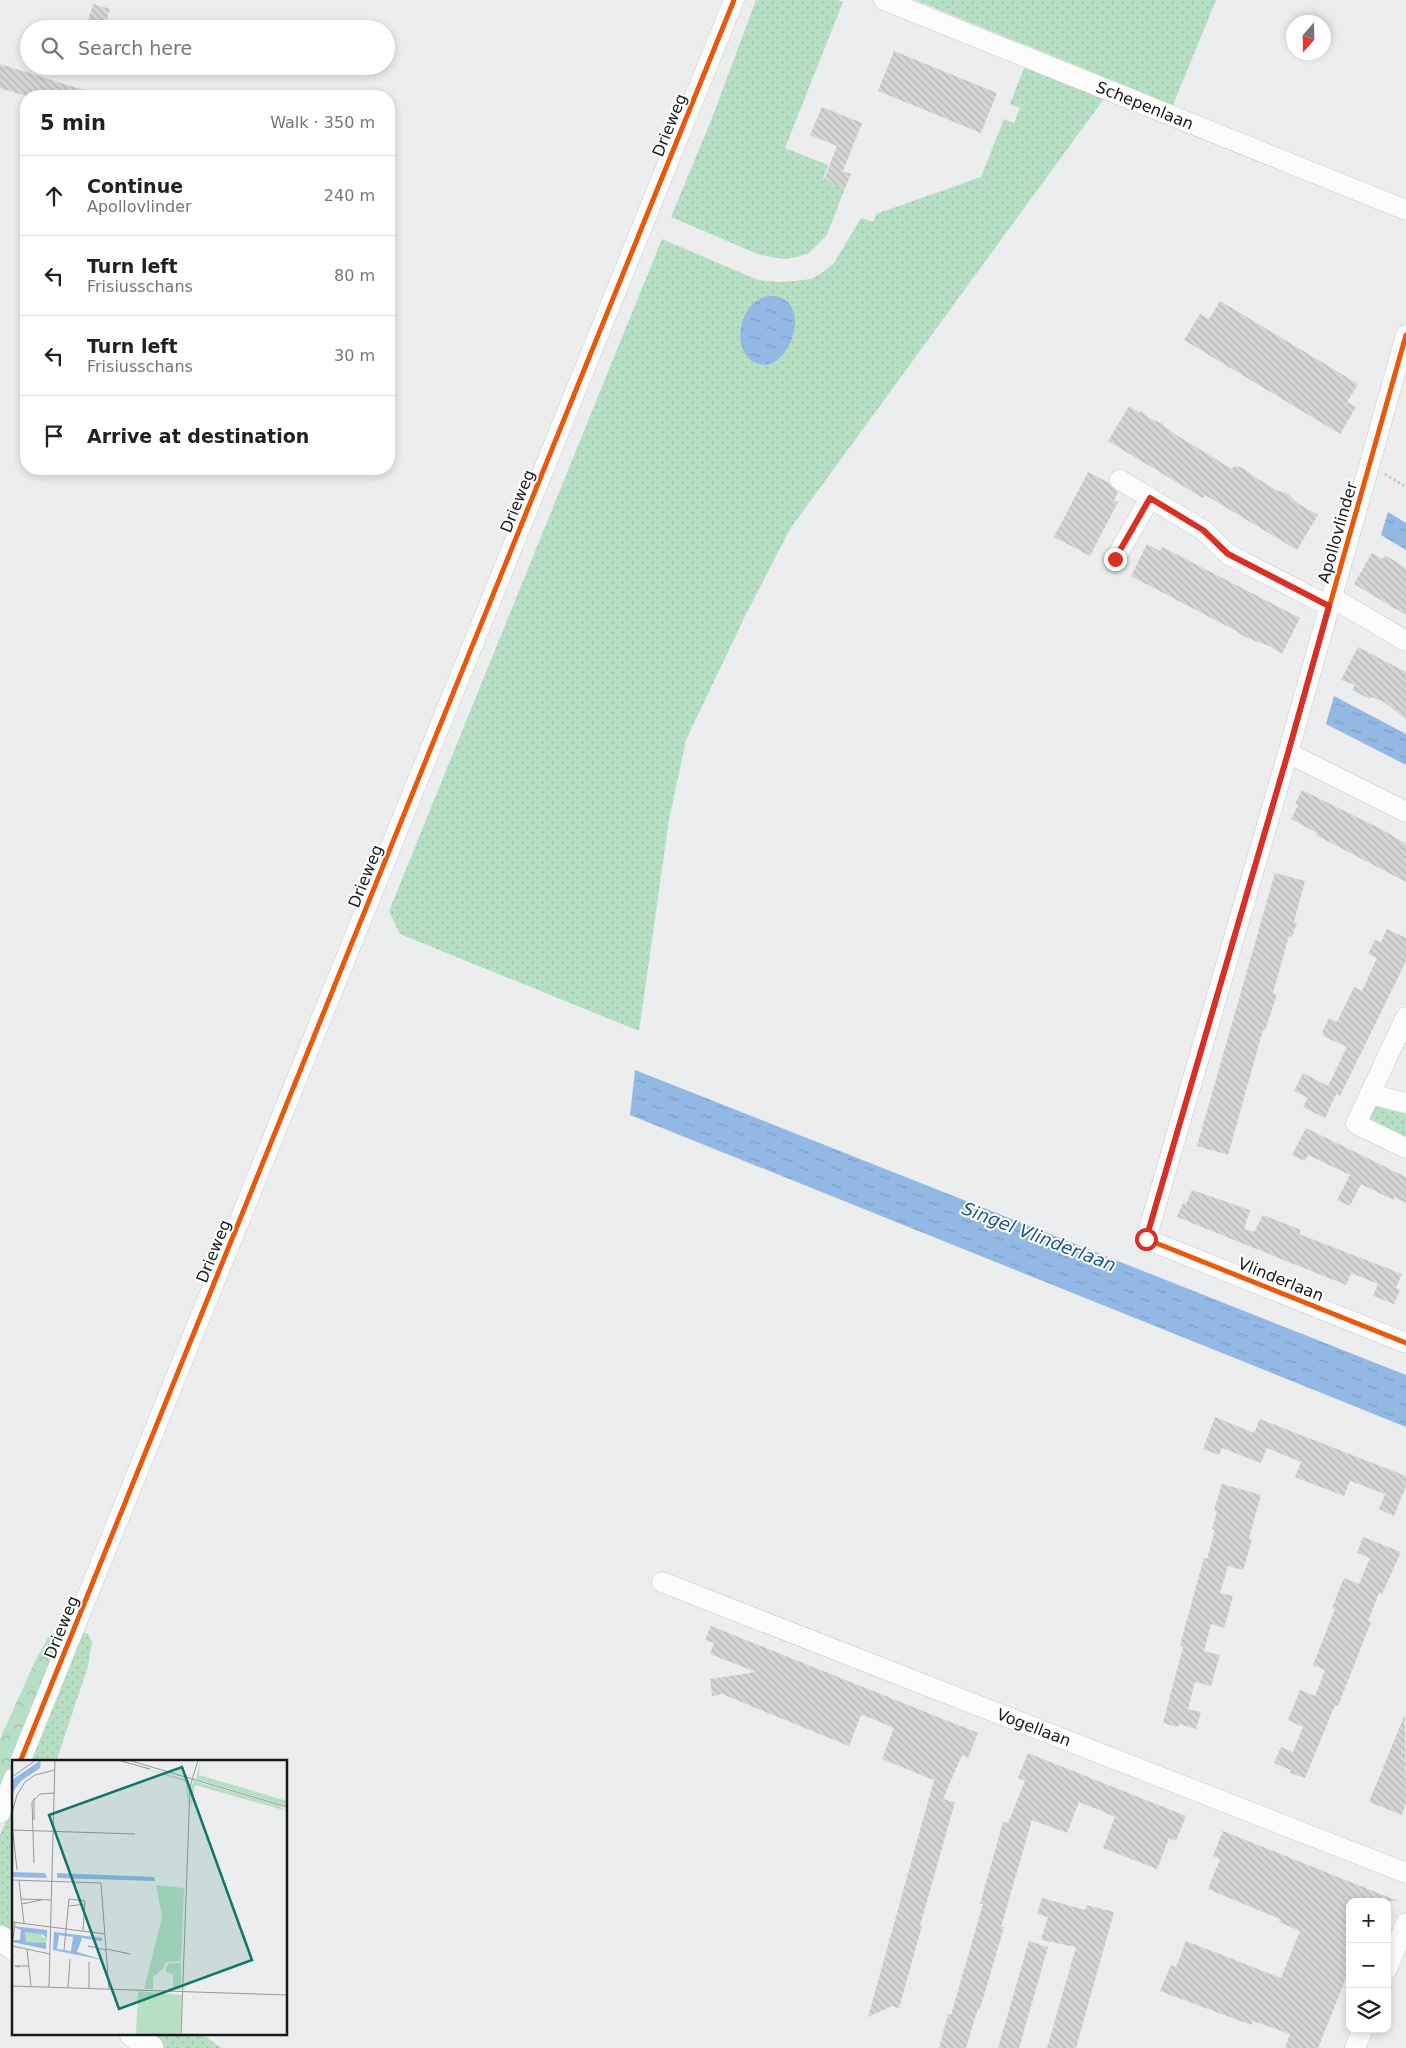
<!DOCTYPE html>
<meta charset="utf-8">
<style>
:root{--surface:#fff;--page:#f6f6f6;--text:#202124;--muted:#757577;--line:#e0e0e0}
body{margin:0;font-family:"DejaVu Sans",sans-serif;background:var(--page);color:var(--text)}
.controls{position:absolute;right:15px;bottom:15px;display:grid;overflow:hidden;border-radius:10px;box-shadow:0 2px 8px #0003}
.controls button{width:45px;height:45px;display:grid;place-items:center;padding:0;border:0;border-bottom:1px solid var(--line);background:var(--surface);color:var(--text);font:25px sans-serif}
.compass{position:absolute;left:1286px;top:15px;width:45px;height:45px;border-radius:50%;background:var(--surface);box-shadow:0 2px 8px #0003;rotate:200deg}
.stop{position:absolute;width:15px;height:15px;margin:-11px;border:4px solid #d93025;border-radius:50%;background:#fff}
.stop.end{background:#d93025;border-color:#fff;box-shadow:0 1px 5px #0008}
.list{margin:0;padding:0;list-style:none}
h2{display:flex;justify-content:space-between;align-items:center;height:65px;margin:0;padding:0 20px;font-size:21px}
h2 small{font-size:16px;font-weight:400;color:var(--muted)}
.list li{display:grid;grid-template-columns:32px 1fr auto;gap:15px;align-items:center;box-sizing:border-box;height:80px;padding:0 20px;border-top:1px solid var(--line)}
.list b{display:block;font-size:19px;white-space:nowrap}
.list p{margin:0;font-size:16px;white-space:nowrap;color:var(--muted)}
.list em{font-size:16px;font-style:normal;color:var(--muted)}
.icon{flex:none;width:28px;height:28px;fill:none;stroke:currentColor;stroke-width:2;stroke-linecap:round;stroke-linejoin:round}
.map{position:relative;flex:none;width:1406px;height:2048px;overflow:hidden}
.search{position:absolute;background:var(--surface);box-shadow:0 2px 8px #0003;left:20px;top:20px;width:375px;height:55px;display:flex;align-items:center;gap:12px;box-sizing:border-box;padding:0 18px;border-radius:28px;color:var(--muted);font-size:19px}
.panel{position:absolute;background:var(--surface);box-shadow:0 2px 8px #0003;left:20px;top:90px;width:375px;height:385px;border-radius:20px}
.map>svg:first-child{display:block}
.grass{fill:url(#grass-dots);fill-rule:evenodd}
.forest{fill:url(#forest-crowns)}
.water{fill:url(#water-ripples)}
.building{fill:url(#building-back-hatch)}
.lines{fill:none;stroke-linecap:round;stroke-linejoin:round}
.minor-casing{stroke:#c8c9ca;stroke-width:21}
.tertiary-casing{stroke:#c8c9ca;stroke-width:26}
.path{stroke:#cbcccd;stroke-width:3;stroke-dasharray:2.5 2.5;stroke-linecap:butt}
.minor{stroke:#fcfcfc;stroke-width:20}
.tertiary{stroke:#fcfcfc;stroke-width:25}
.cycleway-casing{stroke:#fff;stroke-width:8}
.cycleway{stroke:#e8590c;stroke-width:5}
.route{stroke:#d93025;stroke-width:6}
.labels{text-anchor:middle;stroke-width:4;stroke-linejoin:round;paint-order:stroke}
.street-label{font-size:16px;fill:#171819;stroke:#fff}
.water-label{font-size:18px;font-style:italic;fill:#1b528a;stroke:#fff}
.inset-road{fill:none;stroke:#969899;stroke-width:1}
.view{fill:#0f766e;fill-opacity:0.15;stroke:#0f766e;stroke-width:2.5}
.inset-edge{fill:none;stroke:#171819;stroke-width:2.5}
</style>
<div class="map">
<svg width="1406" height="2048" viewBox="0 0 1406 2048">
<defs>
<pattern id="grass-dots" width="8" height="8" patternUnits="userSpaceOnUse" patternTransform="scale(1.25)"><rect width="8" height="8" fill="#b7dfc3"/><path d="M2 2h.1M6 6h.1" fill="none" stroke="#9dbfa7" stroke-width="1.8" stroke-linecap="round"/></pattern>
<pattern id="forest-crowns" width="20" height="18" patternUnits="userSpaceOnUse" patternTransform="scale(1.25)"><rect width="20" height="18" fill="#b7dfc3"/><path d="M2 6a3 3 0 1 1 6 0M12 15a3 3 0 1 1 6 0" fill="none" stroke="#9dbfa7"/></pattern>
<pattern id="water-ripples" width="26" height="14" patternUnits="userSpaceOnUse" patternTransform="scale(1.25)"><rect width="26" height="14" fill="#92b8e3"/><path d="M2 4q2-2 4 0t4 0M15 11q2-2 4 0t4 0" fill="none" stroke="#7d9dc2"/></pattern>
<pattern id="building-back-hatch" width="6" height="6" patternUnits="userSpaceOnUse" patternTransform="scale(1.25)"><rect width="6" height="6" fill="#d5d5d6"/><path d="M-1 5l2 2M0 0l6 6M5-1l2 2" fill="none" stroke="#b6b6b7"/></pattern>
</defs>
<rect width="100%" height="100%" fill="#ebedee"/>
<!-- grass -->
<path class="grass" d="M756 0H838L843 2 785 148 828 165 823 179 845 188 827 235 809 253 797 257 784 259 760 255 671 217 712 118Z
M915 0H1216L1173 105Z
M1024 68H1036L1106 96 790 529 746 614 686 740 669 820 639 1031 400 934 389 911 662 239 758 280 779 282 795 281 811 279 823 272 834 263 861 218 873 222 876 214 981 177 1004 119 1014 123 1020 108 1010 104ZM766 296 793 334C781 364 758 381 741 343L756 301Z
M1372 1106 1406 1114V1140L1368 1122Z
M82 1632 88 1634 92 1642 88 1666 56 1762H30Z
M14 1803V1875L12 1879 14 1939 0 1929V1835Z
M144 2034H202L221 2048H162Z"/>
<!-- forest -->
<path class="forest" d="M58 1631 69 1632 0 1803V1739L37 1657 49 1636Z"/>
<!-- water -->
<path class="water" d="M766 296C819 292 789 379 756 363 734 353 737 319 753 304 757 300 761 298 766 296Z
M1388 512 1406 523V550L1381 535Z
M1334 696 1406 734V765L1326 724Z
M635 1070 1406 1375V1427L630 1115Z"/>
<!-- building -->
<path class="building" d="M93 4 110 9 104 29H85Z
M894 51 997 93 981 133 878 91Z
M0 64 93 93V96H26L0 88Z
M822 107 862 123 843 171 851 174 845 188 824 180 837 146 810 135Z
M1220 301 1358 384 1347 402 1356 407 1340 434 1184 340 1200 314 1209 319Z
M1129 406 1140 413 1141 411 1151 419 1161 423 1173 433 1232 469 1234 466 1243 468 1256 478 1276 490 1288 494 1297 503 1318 515 1297 550 1205 495 1203 498 1108 441Z
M1088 472 1109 483 1118 492 1114 501 1118 502 1090 556 1054 537Z
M1147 544 1160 551 1162 547 1300 618 1282 654 1269 646 1245 637 1238 632 1131 576Z
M1372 553 1383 559 1385 555 1406 568V615L1354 584Z
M1358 647 1406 672V719L1384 702 1371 697 1370 699 1352 690 1355 685 1341 680Z
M1302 790 1381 829 1406 844V882L1316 835 1317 833 1291 819 1298 805 1295 804Z
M1275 873 1305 881 1294 922 1297 923 1292 937 1289 936 1273 993 1277 994 1265 1031 1263 1030 1228 1155 1197 1146Z
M1387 929 1406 938V961L1340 1096 1336 1094 1325 1118 1303 1107 1308 1098 1294 1091 1303 1073 1328 1086 1347 1047 1323 1036V1030L1329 1018 1337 1022 1354 987 1362 991 1377 958 1368 954 1375 940 1381 942Z
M1306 1128 1406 1177V1203L1394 1197 1393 1200 1361 1184 1350 1206 1337 1200 1350 1175 1308 1155 1305 1161 1292 1155Z
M1192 1190 1250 1210 1244 1229 1254 1232 1263 1215 1301 1230 1299 1234 1402 1274 1396 1288 1400 1290 1394 1304 1373 1296 1378 1284 1351 1273 1346 1285 1177 1217 1183 1203 1186 1204Z
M1215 1417 1254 1433 1260 1419 1406 1476V1486L1394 1516 1379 1509 1385 1494 1350 1481 1344 1496 1310 1483 1295 1477 1301 1462 1267 1448 1261 1463 1222 1448 1219 1455 1203 1449Z
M1222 1484 1261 1495 1249 1538 1252 1539 1243 1570 1228 1566 1220 1593 1233 1596 1224 1628 1211 1624 1204 1651 1220 1655 1211 1686 1195 1682 1188 1709 1201 1712 1196 1729 1179 1724 1178 1727 1163 1723 1183 1647 1180 1645 1204 1558 1207 1559 1215 1530 1212 1529 1217 1511 1214 1510Z
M1363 1537 1401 1552 1382 1594 1379 1593 1368 1621 1371 1622 1338 1706 1335 1705 1305 1778 1290 1773 1291 1770 1274 1763 1281 1747 1293 1752 1303 1727 1288 1720 1300 1690 1315 1696 1325 1670 1313 1665 1335 1609 1332 1608 1344 1578 1359 1584 1370 1558 1357 1553Z
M711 1626 978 1733 968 1758 962 1755 943 1799 955 1802 920 1926H922L899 2008 892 2006 868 2017 934 1780 882 1759 894 1728 868 1717 861 1715 849 1746 722 1694 712 1696 710 1679 756 1672 710 1654 714 1643 705 1640Z
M1405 1714 1406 1803 1402 1815 1369 1802Z
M1028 1753 1186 1816 1176 1841 1169 1838 1157 1869 1103 1848 1115 1817 1097 1809 1079 1802 1067 1833 1032 1820 1001 1927H1004L1000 1941 980 2009 978 2008 966 2048H939L948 2014 951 2015 983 1904H980L1003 1822 1008 1823 1025 1781 1018 1778Z
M1223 1831 1398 1901 1350 1902V1968L1318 2048H1285L1290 2034 1253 2021 1251 2025 1160 1991 1171 1965 1176 1967 1186 1941 1281 1978 1291 1953 1300 1931 1279 1922 1280 1919 1208 1889 1220 1859 1213 1856Z
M1042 1898 1085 1910 1087 1905 1114 1912 1076 2048H1047L1076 1947 1041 1940 1048 1917 1037 1914Z
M1029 1941 1048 1947 1019 2048H998Z"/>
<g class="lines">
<!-- minor casing -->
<g class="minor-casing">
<path id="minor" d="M884 0 1406 210
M1406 335 1288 753 1146 1239 1406 1343
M1120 480 1203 530 1228 554 1329 606
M1115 559 1150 498
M1331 597 1406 641
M1288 753 1406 812
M1406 1017 1356 1124 1406 1148
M1371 1094 1406 1103
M662 1582 1406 1873
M20 1762 734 0
M0 1813 14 1778
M1387 1969 1406 1923
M1355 2048 1363 2029"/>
</g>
<!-- tertiary casing -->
<g class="tertiary-casing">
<path id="tertiary" d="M0 1938 14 1948
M132 2034 151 2048"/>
</g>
<!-- path -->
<path class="path" d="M1385 474 1406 487"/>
<!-- minor -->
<use href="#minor" class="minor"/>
<!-- tertiary -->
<use href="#tertiary" class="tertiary"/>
<!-- cycleway casing -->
<g class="cycleway-casing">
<path id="cycleway" d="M1406 335 1288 753 1146 1239 1406 1343
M20 1762 734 0"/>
</g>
<!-- cycleway -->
<use href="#cycleway" class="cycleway"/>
</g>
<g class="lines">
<!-- route -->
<path class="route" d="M1115 559 1150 498 1203 530 1228 554 1329 606 1288 753 1146 1239"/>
</g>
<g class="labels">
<!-- street labels -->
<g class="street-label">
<text transform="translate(1145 105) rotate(22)" y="6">Schepenlaan</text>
<text transform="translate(669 125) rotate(-68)" y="6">Drieweg</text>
<text transform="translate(517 501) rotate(-68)" y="6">Drieweg</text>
<text transform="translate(1337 532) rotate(-74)" y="6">Apollovlinder</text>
<text transform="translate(365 876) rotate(-68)" y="6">Drieweg</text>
<text transform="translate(213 1251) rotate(-68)" y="6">Drieweg</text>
<text transform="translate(1281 1279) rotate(22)" y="6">Vlinderlaan</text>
<text transform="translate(61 1627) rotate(-68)" y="6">Drieweg</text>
<text transform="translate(1034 1727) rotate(21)" y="6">Vogellaan</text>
</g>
<!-- water labels -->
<g class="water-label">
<text transform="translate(1039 1237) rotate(21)" y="6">Singel Vlinderlaan</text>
</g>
</g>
<!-- overview -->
<g transform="translate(12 1760)">
<rect width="275" height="275" fill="#ebedee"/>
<path d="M188 0 187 15 275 41V46L184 19ZM131 8 177 20 176 49 174 22ZM144 125 172 128 169 201 154 202 151 209 141 217V229H132L150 157ZM13 171 30 174V177L35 178 34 184 14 182ZM169 203V230L161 229V214L154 212V207L157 203ZM126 231 170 235 168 275H124Z" fill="#b7dfc3"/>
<path d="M182 21 266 45 275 51 183 25 179 48V27Z" fill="#b7dfc3"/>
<path d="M29 0 28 8 9 21 0 33V20ZM0 112 33 113 35 118 0 117ZM45 113 142 117 143 121 45 118ZM0 166 35 170V178L30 174 13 172 14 182 34 183V189L0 182V180H8L9 170ZM42 172 90 178V181L70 178 65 192 91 200 41 190ZM47 175 61 177 59 191 45 189Z" fill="#92b8e3" fill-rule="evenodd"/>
<path class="inset-road" d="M106 0 138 9M116 0 275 47M0 17 24 0M0 53 5 35 13 22 23 15 43 10M22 60V38M0 64 5 110M0 70 123 74M22 103 20 42 28 34 43 33M0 120 89 123 97 229M7 121 12 163M9 139 39 140M10 144 29 140M57 146 73 144M0 162 93 174M1 179 3 162M0 186 38 194M76 186 94 190M15 189 19 226M94 189 118 194M52 190 57 139 73 141 71 171M77 202V228M8 207 3 206H17M0 226 275 235M37 227 43 0M56 228 58 199M169 275 178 27 186 0"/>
<path class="view" d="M170 7 240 200 107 249 37 55Z"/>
<rect width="275" height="275" class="inset-edge"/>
</g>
</svg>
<div class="controls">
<button>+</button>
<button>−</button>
<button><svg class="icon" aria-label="layers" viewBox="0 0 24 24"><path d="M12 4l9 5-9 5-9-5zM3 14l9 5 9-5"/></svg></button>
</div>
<svg class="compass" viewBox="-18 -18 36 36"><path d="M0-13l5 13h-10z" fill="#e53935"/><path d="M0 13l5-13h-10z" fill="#757577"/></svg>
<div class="stop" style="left:1146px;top:1239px"></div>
<div class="stop end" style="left:1115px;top:559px"></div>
<div class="search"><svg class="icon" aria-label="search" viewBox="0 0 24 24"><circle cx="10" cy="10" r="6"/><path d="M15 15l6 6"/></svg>Search here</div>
<section class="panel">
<h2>5 min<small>Walk · 350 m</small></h2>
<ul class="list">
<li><svg class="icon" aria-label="ahead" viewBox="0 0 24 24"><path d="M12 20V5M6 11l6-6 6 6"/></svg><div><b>Continue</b><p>Apollovlinder</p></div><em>240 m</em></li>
<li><svg class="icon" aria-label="left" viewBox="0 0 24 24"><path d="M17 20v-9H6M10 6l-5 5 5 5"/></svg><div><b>Turn left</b><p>Frisiusschans</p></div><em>80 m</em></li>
<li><svg class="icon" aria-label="left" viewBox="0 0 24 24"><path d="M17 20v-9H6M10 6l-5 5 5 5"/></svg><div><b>Turn left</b><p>Frisiusschans</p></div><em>30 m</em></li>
<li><svg class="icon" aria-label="arrive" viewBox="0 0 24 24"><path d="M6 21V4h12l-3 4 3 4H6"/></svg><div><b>Arrive at destination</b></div></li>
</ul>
</section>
</div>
